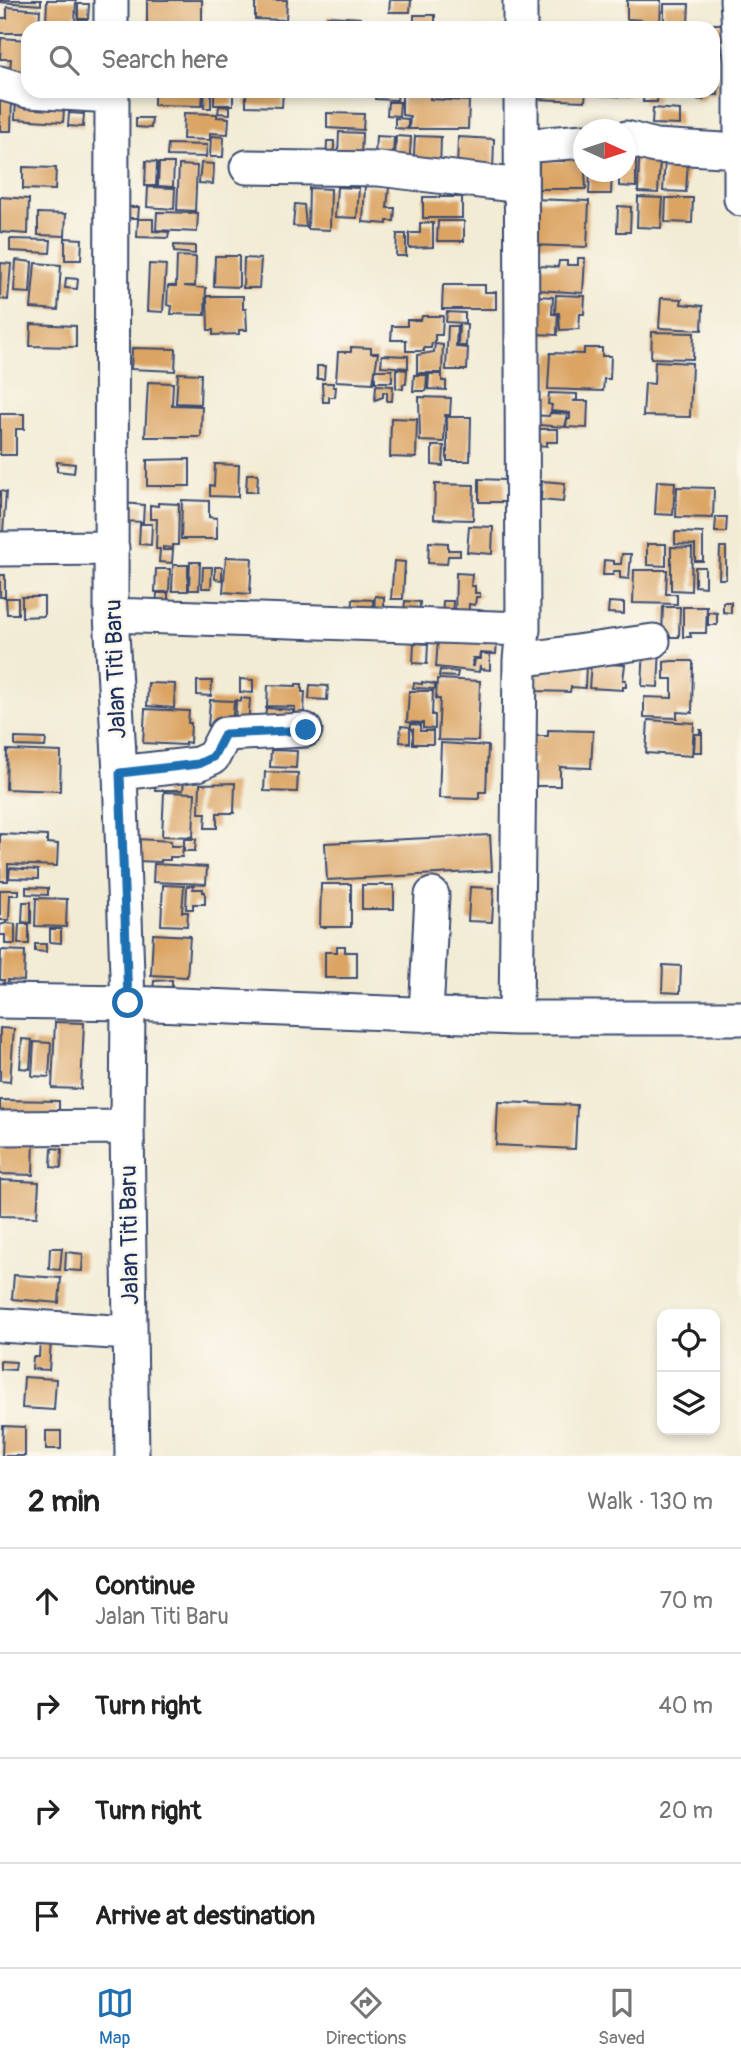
<!DOCTYPE html>
<meta charset="utf-8">
<style>
:root{--surface:#fff;--page:#f2f2f2;--text:#222;--muted:#767676;--line:#e0e0e0;--accent:#1f6fb2}
body{margin:0;font-family:Pangolin,sans-serif;background:var(--page);color:var(--text)}
.controls{position:absolute;right:21px;bottom:21px;display:grid;overflow:hidden;border-radius:14px;box-shadow:0 4px 10px #0003}
.controls button{width:63px;height:63px;display:grid;place-items:center;padding:0;border:0;border-bottom:2px solid var(--line);background:var(--surface);color:var(--text);font:35px sans-serif}
.compass{position:absolute;left:573px;top:119px;width:63px;height:63px;border-radius:50%;background:var(--surface);box-shadow:0 4px 10px #0003;rotate:93deg}
.stop{position:absolute;width:21px;height:21px;margin:-16px;border:5px solid #1f6fb2;border-radius:50%;background:#fff}
.stop.end{background:#1f6fb2;border-color:#fff;box-shadow:0 2px 7px #0008}
.list{margin:0;padding:0;list-style:none}
h2{display:flex;justify-content:space-between;align-items:center;height:91px;margin:0;padding:0 28px;font-size:30px}
h2 small{font-size:23px;font-weight:400;color:var(--muted)}
.list li{display:grid;grid-template-columns:46px 1fr auto;gap:21px;align-items:center;box-sizing:border-box;height:105px;padding:0 28px;border-top:2px solid var(--line)}
.list b{display:block;font-size:26px;white-space:nowrap}
.list p{margin:0;font-size:23px;white-space:nowrap;color:var(--muted)}
.list em{font-size:23px;font-style:normal;color:var(--muted)}
.icon{flex:none;width:38px;height:38px;fill:none;stroke:currentColor;stroke-width:2;stroke-linecap:round;stroke-linejoin:round}
.map{position:relative;flex:none;width:741px;height:1456px;overflow:hidden}
.search{position:absolute;background:var(--surface);box-shadow:0 4px 10px #0003;left:21px;right:21px;top:21px;height:77px;display:flex;align-items:center;gap:18px;box-sizing:border-box;padding:0 24px;border-radius:21px;color:var(--muted);font-size:26px}
.sheet{height:511px;background:var(--surface)}
nav{display:flex;justify-content:space-around;align-items:center;box-sizing:border-box;height:98px;border-top:2px solid var(--line);background:var(--surface);font-size:19px;color:var(--muted)}
nav a{display:grid;justify-items:center;gap:4px}
nav .on{color:var(--accent)}
.map>svg:first-child{display:block}
.building{fill:#dba463}
.lines{fill:none;stroke-linecap:round;stroke-linejoin:round}
.minor-casing{stroke:#3b4b70;stroke-width:37}
.minor{stroke:#fff;stroke-width:33}
.route{stroke:#1f6fb2;stroke-width:9}
.labels{text-anchor:middle;stroke-width:5;stroke-linejoin:round;paint-order:stroke}
.street-label{font-size:24px;fill:#1b2f5e;stroke:#fbf7ec}
</style>
<div class="map">
<svg width="741" height="1456" viewBox="0 0 741 1456">
<rect width="100%" height="100%" fill="#fbf7ec"/>
<filter id="ink" filterUnits="userSpaceOnUse"><feTurbulence type="fractalNoise" baseFrequency=".0143" numOctaves="2"/><feDisplacementMap in="SourceGraphic" scale="14" xChannelSelector="R" yChannelSelector="G"/><feConvolveMatrix kernelMatrix="1 2 1 2 8 2 1 2 1" color-interpolation-filters="sRGB"/></filter>
<filter id="wash" filterUnits="userSpaceOnUse"><feTurbulence type="fractalNoise" baseFrequency=".00686" numOctaves="4" result="noise"/><feDisplacementMap in="SourceGraphic" scale="28" xChannelSelector="R" yChannelSelector="G"/><feGaussianBlur stdDeviation="1.57" result="paint"/><feColorMatrix in="noise" values="0 0 0 0 0 0 0 0 0 0 0 0 0 0 0 0 0 1.4 0 .05"/><feComposite in="paint" operator="in"/></filter>
<g filter="url(#wash)">
<rect width="100%" height="100%" fill="#f2ecd5"/>
<g id="blocks">
<!-- building -->
<path class="building" d="M0 0H41V5L0 2Z
M47 0H76L75 24 46 23Z
M147 0H202V28H147Z
M255 0H287L286 20 255 19Z
M390 0H411L410 12H389Z
M627 0H661L660 26 643 25V20L627 19Z
M78 4H89L88 19H78Z
M664 4H689L688 23H664Z
M7 7 40 10 39 28H28V33H0V18H7Z
M414 15H435V28H414Z
M327 16 360 18V28H327Z
M714 24H724L723 53H713Z
M1 38 27 40 26 84 9 83 11 59H0Z
M713 79H719L718 95H704V100L694 99V91H713Z
M154 91H203L202 106 154 105Z
M205 91H211V108H204Z
M214 91H233V105H214Z
M246 91 283 92 282 107 246 106Z
M375 91H398L397 100 375 99Z
M402 91H431L430 99 469 101 468 129H409L410 116 402 115Z
M535 91H586L585 101 535 99Z
M597 91H629V97L597 95Z
M644 91H658L657 102H643Z
M0 95 12 96 11 131H0Z
M16 96 65 99 63 122 15 119Z
M388 102H400L399 116 387 115Z
M219 106 230 107V114L218 113Z
M653 108 680 110V125L652 124Z
M69 113 84 114 83 127 68 126Z
M184 113 217 114V117L229 118 228 134 210 133V140L183 139Z
M327 113 364 114 363 130 327 128Z
M136 118H152L151 128 136 127Z
M395 118 408 119V129L395 128Z
M339 132 362 133 361 159 338 158Z
M211 136 224 137 223 157H210Z
M376 136 394 137 393 156H375Z
M396 136 411 137 409 169 395 159Z
M415 136 441 137 440 171 413 170Z
M458 137 494 139 493 173 457 171Z
M327 141H334V159L326 166Z
M168 144 207 145 206 157 167 156Z
M626 148 636 149V187L619 186V172H626Z
M564 152H584L586 189H538L539 160 564 161Z
M639 158 660 159 658 193 638 192Z
M665 160 688 161 686 192 663 191Z
M146 161 157 162 156 186H145Z
M159 163H174L173 187 158 186Z
M201 163 214 164 213 184 199 183Z
M179 165 197 166 195 211 177 210Z
M23 167 56 168 55 190 23 189Z
M590 172H612L611 194H589Z
M365 185 389 187 387 208H395L394 221H387V224L363 222Z
M148 187 175 188 174 209 147 207Z
M337 187 359 188 357 218 335 217Z
M309 188 331 189 330 230 308 229Z
M0 197 29 199 28 234 0 232Z
M423 197H462V218H423Z
M638 197 663 198 661 228 637 227Z
M666 198H693L692 223 665 222Z
M531 199 589 201 587 247 530 245Z
M295 204 304 205 306 227 293 226Z
M618 206 631 207 630 232H617Z
M129 207H139L138 218H128Z
M157 212 198 213 197 232 156 230Z
M38 213 66 214 65 236 38 235Z
M138 219H153V231L169 232 168 238 137 237Z
M438 221H464V241H437Z
M420 223H433V247L409 248V233H420Z
M397 234H406V256H396Z
M65 238 82 239 81 260H65Z
M10 239 51 240 50 253 10 251Z
M174 245 195 246V254L174 252Z
M177 256 196 257 195 286H184L206 288 205 315 171 314 172 306 167 305 168 286H176Z
M215 256H239V287L214 286Z
M244 258 261 259 259 288H243Z
M578 258H585L583 293 538 290V266L558 267 559 261H567V265H578Z
M16 260 32 262 30 293 14 292Z
M1 263 11 264 8 300 0 299Z
M35 263 61 265 58 310 31 308Z
M149 264 166 265 163 312 147 311Z
M66 278 78 279 77 289 65 288Z
M443 285H485V292H496V309H442Z
M556 295 585 296 584 314H580L579 329 560 330 559 313H555Z
M207 296H243V309H246L247 330H239V334L213 335V330H208Z
M537 296 553 297 552 314H558L557 335 536 334Z
M661 298 682 299 681 304 703 306 702 330 659 328Z
M447 312 465 313V323L446 322Z
M422 316H443L442 335H435V343H432L431 348H424V351H406V340H391L392 326H407V320H421Z
M31 324 76 326V347L30 346Z
M459 324 467 325 466 346H458Z
M448 326H457L456 347 468 348 467 370H446Z
M652 332 694 333 693 359 651 358Z
M435 344 443 345 442 373H417V355L434 352Z
M351 347 371 348V353H378L373 383 336 381 338 352H351Z
M132 348 176 349 175 371 131 369Z
M584 348H602V356H611L610 379H604L603 391 548 389 550 353 584 354Z
M382 355 408 356V368L381 366Z
M655 361 692 363 690 417 643 416 645 383 654 384Z
M317 366H325L324 379H317Z
M396 369 407 370 406 384H403V389L396 388Z
M375 370H392V382H375Z
M178 373 201 374 200 404 176 403Z
M429 374H442V381H446V390L428 389Z
M414 375H427L426 391H413Z
M148 382 173 383 172 405 202 406 201 437H145Z
M322 383H333V387H336L335 397H329V402H323Z
M376 385 393 386 392 401H387V392H383V397L375 400Z
M549 393 577 394V400L573 401H588L587 428 566 427 567 419H570V413L551 411 552 405 548 404Z
M419 397 451 398 450 415H445L444 442 420 441Z
M550 413 568 414 565 427 526 424 527 415 549 416Z
M0 414H24V429H16V455H0Z
M447 417H471L470 461H447Z
M391 418 417 419 416 458 390 457Z
M527 429H558V442H547V446L526 444Z
M432 446H444L443 466 432 465Z
M190 459V486H147V460Z
M57 462 75 464 74 473 57 471Z
M215 464 239 465 238 497 210 496V485L214 486Z
M247 474H258L257 492H246Z
M479 479 505 480V502H479Z
M542 481 565 483 563 502 541 500Z
M657 481 675 482 673 515 655 514Z
M435 484 474 485 473 520 434 519Z
M677 487 714 488 713 518 676 517Z
M0 491 6 492 2 545H0Z
M182 500 209 501V517L217 518V539H181Z
M123 503 144 505 143 522 122 521Z
M158 503 179 504 178 545H173V548L163 547V550H173L172 563 159 562 160 549H156L157 519H150V505L158 506Z
M716 517H727L726 532H715Z
M140 524H152L151 545 139 544Z
M469 526 493 527 492 554 467 552Z
M675 532 703 533V561H695V545L675 544Z
M429 542 448 543V550H460V556H448L447 564 428 563Z
M647 544H666V566L647 565Z
M671 547 692 548 691 591 671 590Z
M720 547H726V579H719Z
M622 554H631L629 579 620 578V571H614L613 575H603L604 560 614 561V564H621Z
M226 557 252 558 250 594 223 592Z
M394 561 405 562 403 599H391Z
M190 562H200L199 590H189Z
M173 565H188V591H172Z
M203 567H212L211 588H202Z
M215 567H222V580L215 579Z
M695 567H705V587L695 586Z
M156 569H170L169 592H155Z
M634 570H667L666 594H677V604L633 603Z
M456 573 472 574 471 586H475V593H480V597H476L475 605 469 604 468 620H455Z
M0 575H5V597H0Z
M157 593H168V612H156Z
M375 596 384 597V613H374Z
M22 597H44V616L22 617Z
M6 598H18V614H7Z
M353 599 373 600 372 620 352 619Z
M405 601 420 602 419 623 403 622Z
M443 601H453L452 623H442Z
M609 602 624 603V614L608 613Z
M723 602H731V613L723 612Z
M663 607H680L679 637H662Z
M683 607H707L706 633H690L691 637H683Z
M708 612 717 613V625H708Z
M438 639 462 640 461 644H464V640L497 642 496 654 480 653 479 658H473L472 666H474L475 659H481V654H490V670L480 669V665L479 672 436 667Z
M414 643 428 644 427 664 413 663Z
M644 647 660 648 658 687 642 686Z
M532 661 586 664 585 688 571 687 570 692 536 691V685H531Z
M672 661H692L693 663 692 713 677 712V718L644 717V697L672 698V679H664V662Z
M591 663 625 665 623 680H626V687H623V690L589 688Z
M440 670 458 672 457 677 439 676Z
M240 679 253 680V693L240 692Z
M437 679 480 681 478 741 438 740 440 699H436Z
M197 681H212L211 696 197 695Z
M422 682 435 684V689L413 688 414 683 422 684Z
M148 683 175 684 174 708 147 706Z
M296 684H302V692H305L304 712 295 713V707L267 706 268 685 296 686Z
M310 685 328 686 327 700 309 699Z
M409 691H433L432 715H435V729L423 728V723L407 722Z
M241 698 250 699 248 727 235 725 236 700 241 701Z
M210 700 234 701 232 727 208 726Z
M266 708 293 710V724L265 723Z
M145 709 189 711 188 723H191L190 743 185 742V745L143 743Z
M648 720 694 723 692 756 646 753Z
M411 724 420 725V731H433V744H413V729H411Z
M401 726 410 727V743L400 742Z
M548 730 593 731 591 768 560 767V786H527L528 765H535L536 758H523L524 736H548Z
M700 730H702V752H694L695 734H700Z
M15 738 46 739 45 747 15 746Z
M441 743 488 746 486 792H479V799L439 798Z
M7 750 61 752 60 791 6 789Z
M271 750 297 751 296 768 270 767Z
M265 772 298 773 297 792 264 791Z
M184 780 183 790H155L156 782Z
M235 783 234 813H217V828H205L206 813H199L200 784Z
M164 792 195 793 193 837 162 836Z
M0 834 47 836V843L58 844 57 866 8 864V881H0Z
M490 835 492 871 327 880 325 843Z
M137 839 171 841V846H183L182 857H170V860H161V862L138 861Z
M184 839H196L195 851H184Z
M154 864 207 867 206 884 153 882Z
M10 868 38 870V879L9 878Z
M321 884H351V927H320Z
M163 885 184 886 182 912H188L187 926 161 925Z
M194 885 193 889H203V892H205V904H193V909H186L187 886Z
M362 885H394V909H362Z
M26 887 48 888V895L26 894Z
M470 887 494 888 492 922 468 921Z
M0 890H19V895H10L9 920H0Z
M36 898 67 899 66 927 35 926Z
M23 902H31V923L22 922Z
M6 923 15 924V944H5V935H0V925Z
M19 924H29V944H18Z
M50 929H61V943L50 942Z
M153 934 190 936 187 977 151 975Z
M35 944H46V952L35 951Z
M337 946H345V952H357V978H325V952H337Z
M1 950 25 951 24 981 8 980 7 987H3L4 980H0Z
M663 965 681 966 680 993 662 992Z
M172 980V990H153L154 981Z
M55 1022 84 1023 81 1089 52 1088Z
M0 1028 14 1029 10 1082 0 1081Z
M22 1039 32 1040 30 1069 20 1068Z
M34 1042 51 1043 49 1077 32 1076Z
M0 1100 59 1101V1124L0 1123Z
M498 1102 577 1105 575 1149 496 1145Z
M0 1136H34L33 1175 0 1174Z
M52 1148 62 1149 61 1168 51 1167Z
M0 1180 39 1182 37 1217 0 1216Z
M50 1248H62L60 1270 49 1269Z
M66 1252 83 1254 82 1271 65 1270Z
M14 1275 61 1278 59 1303 12 1299Z
M40 1340 51 1341 49 1370 32 1369 33 1357H39Z
M0 1361 16 1362 15 1370 0 1369Z
M24 1377 56 1379 54 1410 22 1408Z
M3 1426 25 1427V1456H2Z
M46 1431H61V1449H46Z"/>
</g>
</g>
<g filter="url(#ink)">
<use href="#blocks" fill-opacity="0" stroke="#3b4b70" stroke-width="2"/>
<g class="lines">
<!-- minor casing -->
<g class="minor-casing">
<path id="minor" d="M111 0V28
M520 0V28
M737 0 741 61V199
M0 83 28 91
M28 91 112 96
M112 91 111 615 120 773 128 1003 127 1127 132 1456
M626 138 655 146 740 151
M521 146 584 141
M247 167 379 169 521 186
M0 549 112 548
M111 615 523 629
M520 660 653 641
M120 773 198 764 213 757 225 734 305 730
M0 1001 128 1003 516 1018H741
M426 1015 432 895
M516 1018 520 660 523 629 521 91
M0 1128 127 1127
M0 1325 130 1333"/>
</g>
<!-- minor -->
<use href="#minor" class="minor"/>
</g>
</g>
<g class="lines" filter="url(#ink)">
<!-- route -->
<path class="route" d="M128 1003 120 773 198 764 213 757 225 734 306 730"/>
</g>
<g class="labels">
<!-- street labels -->
<g class="street-label">
<text transform="translate(115 669) rotate(-92)" y="8">Jalan Titi Baru</text>
<text transform="translate(129 1235) rotate(-91)" y="8">Jalan Titi Baru</text>
</g>
</g>
</svg>
<div class="controls">
<button><svg class="icon" aria-label="locate" viewBox="0 0 24 24"><circle cx="12" cy="12" r="6"/><path d="M12 2v4M12 18v4M2 12h4M18 12h4"/></svg></button>
<button><svg class="icon" aria-label="layers" viewBox="0 0 24 24"><path d="M12 4l9 5-9 5-9-5zM3 14l9 5 9-5"/></svg></button>
</div>
<svg class="compass" viewBox="-18 -18 36 36"><path d="M0-13l5 13h-10z" fill="#e53935"/><path d="M0 13l5-13h-10z" fill="#767676"/></svg>
<div class="stop" style="left:128px;top:1003px"></div>
<div class="stop end" style="left:306px;top:730px"></div>
<div class="search"><svg class="icon" aria-label="search" viewBox="0 0 24 24"><circle cx="10" cy="10" r="6"/><path d="M15 15l6 6"/></svg>Search here</div>
</div>
<section class="sheet">
<h2>2 min<small>Walk · 130 m</small></h2>
<ul class="list">
<li><svg class="icon" aria-label="ahead" viewBox="0 0 24 24"><path d="M12 20V5M6 11l6-6 6 6"/></svg><div><b>Continue</b><p>Jalan Titi Baru</p></div><em>70 m</em></li>
<li><svg class="icon" aria-label="right" viewBox="0 0 24 24"><path d="M7 20v-9h11M14 6l5 5-5 5"/></svg><div><b>Turn right</b></div><em>40 m</em></li>
<li><svg class="icon" aria-label="right" viewBox="0 0 24 24"><path d="M7 20v-9h11M14 6l5 5-5 5"/></svg><div><b>Turn right</b></div><em>20 m</em></li>
<li><svg class="icon" aria-label="arrive" viewBox="0 0 24 24"><path d="M6 21V4h12l-3 4 3 4H6"/></svg><div><b>Arrive at destination</b></div></li>
</ul>
</section>
<nav>
<a class="on"><svg class="icon" aria-label="map" viewBox="0 0 24 24"><path d="M3 6l6-2 6 2 6-2v14l-6 2-6-2-6 2zM9 4v14M15 6v14"/></svg>Map</a>
<a><svg class="icon" aria-label="directions" viewBox="0 0 24 24"><path d="M12 3l9 9-9 9-9-9zM9 14v-3h6M13 9l2 2-2 2"/></svg>Directions</a>
<a><svg class="icon" aria-label="saved" viewBox="0 0 24 24"><path d="M7 4h10v16l-5-4-5 4z"/></svg>Saved</a>
</nav>
